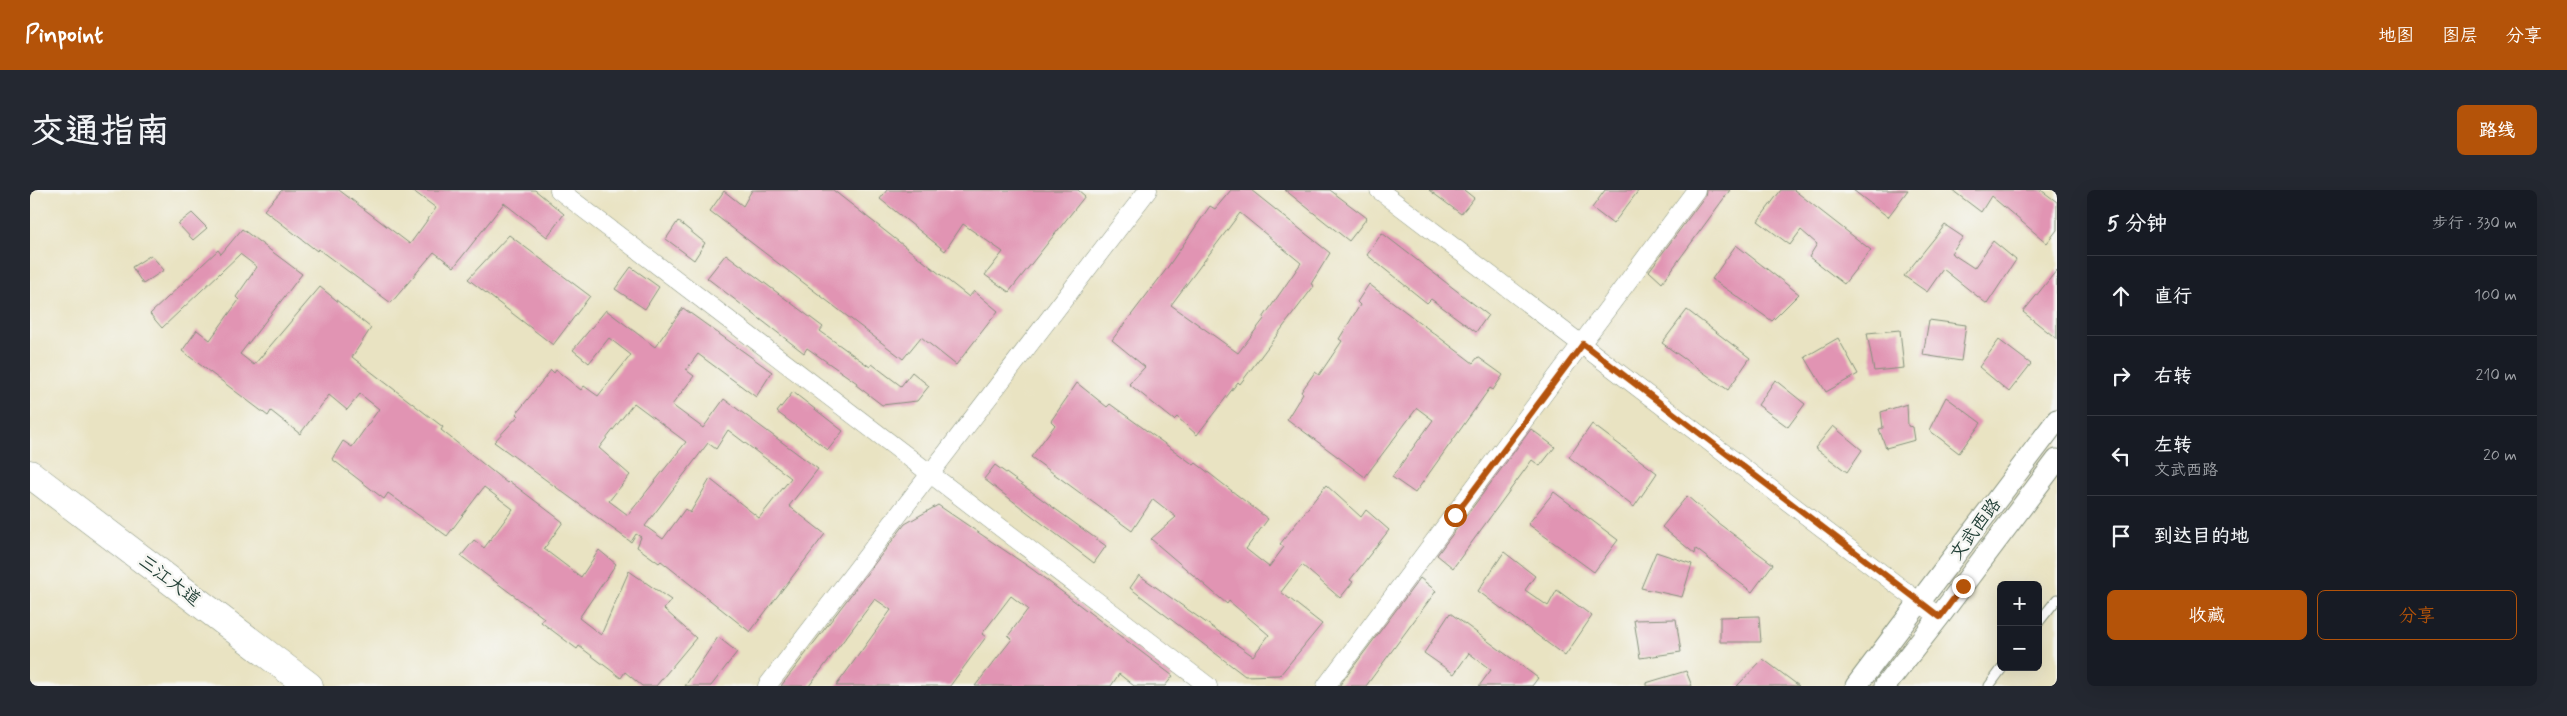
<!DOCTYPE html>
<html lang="zh">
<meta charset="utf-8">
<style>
:root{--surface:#171b24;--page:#242831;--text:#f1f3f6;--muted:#9ea1a6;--line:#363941;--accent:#b45309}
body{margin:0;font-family:Mynerve,"LXGW WenKai TC",sans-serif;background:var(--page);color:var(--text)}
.controls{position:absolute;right:15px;bottom:15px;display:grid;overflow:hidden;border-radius:8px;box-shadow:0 5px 20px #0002}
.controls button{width:45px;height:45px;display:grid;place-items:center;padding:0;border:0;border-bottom:1px solid var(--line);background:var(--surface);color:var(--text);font:25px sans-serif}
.stop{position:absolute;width:15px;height:15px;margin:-11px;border:4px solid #b45309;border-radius:50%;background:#fff}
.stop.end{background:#b45309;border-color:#fff;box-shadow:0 1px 5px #0008}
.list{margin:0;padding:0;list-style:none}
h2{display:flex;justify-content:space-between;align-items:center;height:65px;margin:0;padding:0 20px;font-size:21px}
h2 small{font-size:16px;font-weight:400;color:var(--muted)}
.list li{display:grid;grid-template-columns:32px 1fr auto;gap:15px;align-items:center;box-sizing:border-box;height:80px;padding:0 20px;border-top:1px solid var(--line)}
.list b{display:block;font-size:19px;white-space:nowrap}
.list p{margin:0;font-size:16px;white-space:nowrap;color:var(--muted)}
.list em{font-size:16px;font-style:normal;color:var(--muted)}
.actions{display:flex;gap:10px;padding:15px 20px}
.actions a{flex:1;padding:11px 0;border:1px solid var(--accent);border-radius:8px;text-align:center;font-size:18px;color:var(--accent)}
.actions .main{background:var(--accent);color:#fff}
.icon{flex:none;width:28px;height:28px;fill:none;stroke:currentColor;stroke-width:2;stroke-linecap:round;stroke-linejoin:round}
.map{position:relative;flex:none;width:2027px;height:496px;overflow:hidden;border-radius:8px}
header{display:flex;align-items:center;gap:30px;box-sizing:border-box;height:70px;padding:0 25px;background:var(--accent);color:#fff}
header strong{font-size:24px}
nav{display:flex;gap:28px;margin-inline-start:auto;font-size:18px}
.intro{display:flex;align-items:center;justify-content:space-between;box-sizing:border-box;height:120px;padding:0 30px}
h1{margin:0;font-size:35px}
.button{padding:12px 22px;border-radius:8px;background:var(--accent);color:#fff;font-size:18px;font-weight:700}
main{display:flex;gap:30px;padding:0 30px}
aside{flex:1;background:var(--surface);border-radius:8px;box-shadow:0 5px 20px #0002}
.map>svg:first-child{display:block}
.building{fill:#e194b3;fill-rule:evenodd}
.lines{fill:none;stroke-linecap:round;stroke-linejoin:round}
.service-casing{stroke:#84907b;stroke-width:11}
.minor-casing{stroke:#84907b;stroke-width:19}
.tertiary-casing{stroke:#84907b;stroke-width:23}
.primary-casing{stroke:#84907b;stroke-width:29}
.service{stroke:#fff;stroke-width:9}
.minor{stroke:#fff;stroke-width:18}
.tertiary{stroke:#fff;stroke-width:21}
.primary{stroke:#fff;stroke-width:28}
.route{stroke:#b45309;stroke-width:6}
.labels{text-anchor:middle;stroke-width:5;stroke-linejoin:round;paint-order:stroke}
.street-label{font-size:18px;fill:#1f3d34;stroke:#f6f6f2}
</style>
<header>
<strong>Pinpoint</strong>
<nav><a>地图</a><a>图层</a><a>分享</a></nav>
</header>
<div class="intro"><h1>交通指南</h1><a class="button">路线</a></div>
<main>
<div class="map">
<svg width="2027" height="496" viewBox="0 0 2027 496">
<rect width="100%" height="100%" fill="#f6f6f2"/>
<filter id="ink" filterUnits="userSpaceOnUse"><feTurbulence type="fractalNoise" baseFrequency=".02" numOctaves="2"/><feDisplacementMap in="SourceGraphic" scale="10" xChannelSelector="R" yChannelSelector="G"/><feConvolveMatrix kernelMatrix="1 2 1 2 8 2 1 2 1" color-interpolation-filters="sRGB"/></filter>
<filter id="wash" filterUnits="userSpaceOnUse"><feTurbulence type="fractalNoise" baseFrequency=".0096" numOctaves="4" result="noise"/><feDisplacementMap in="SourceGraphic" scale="20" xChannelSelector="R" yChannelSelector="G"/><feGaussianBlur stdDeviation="1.12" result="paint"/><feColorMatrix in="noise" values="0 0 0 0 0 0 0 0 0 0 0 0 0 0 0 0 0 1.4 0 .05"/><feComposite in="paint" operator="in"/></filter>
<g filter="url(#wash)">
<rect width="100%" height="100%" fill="#e9e3c2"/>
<g id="blocks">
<!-- building -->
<path class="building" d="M252 0H309L380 54 406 18 382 0H505L534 24 517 47 474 13 424 77 404 62 361 113 288 59 287 61 234 20Z
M722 0H803L939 107 944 101 968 121 926 175 891 147 873 169 680 21 694 1 713 16Z
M857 0H1048L1055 6 979 102 955 85 973 62 933 34 915 61 850 9Z
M1201 0H1221L1300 63 1281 94 1284 96 1210 194 1208 192 1167 245 1147 227 1144 230 1099 194 1115 177 1082 150 1135 81 1180 16 1185 19ZM1210 23 1271 73 1233 128 1234 129 1208 163 1141 115Z
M1255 0H1300L1337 28 1319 51Z
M1399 0H1434L1444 8 1431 24Z
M1575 0H1609L1583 34 1562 18Z
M1676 0H1700L1632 93 1619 81 1675 6Z
M1751 0H1764L1841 60 1814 94 1779 67 1787 54 1771 40 1760 55 1728 31Z
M1823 0H1878L1858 27Z
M1922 0H2011L2027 12V40L2017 53 1961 6 1951 22Z
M162 23 177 38 163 50 148 34Z
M648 31 675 53 664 70 636 49Z
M1915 35 1933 47 1921 63 1944 78 1963 51 1986 70 1957 114 1913 79 1897 102 1874 86Z
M212 39 272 84 210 164 224 175 290 97 341 138 322 167 413 237 411 240 477 293 479 291 533 332 514 359 551 387 569 360 586 374 549 428 571 445 599 381 641 410 634 419 666 448 626 496H612L595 482 591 488 549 456 547 459 511 432 514 428 431 366 444 350 454 358 483 319 454 297 417 346 358 303 354 309 302 269 313 251 322 257 349 219 330 204 317 220 299 205 270 244 241 221 238 226 152 161 167 140 180 150 209 110 206 107 227 77 210 64 132 138 120 124 188 60 191 64Z
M1352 43 1458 125 1446 142 1401 109 1397 113 1337 65Z
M479 45 560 106 523 155 438 89Z
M1706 55 1769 104 1742 131 1682 89Z
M696 64 793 137 790 141 840 177 842 174 871 196 882 182 899 196 887 211 852 215 826 195 827 193 777 158 774 163 677 88Z
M121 65 134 80 113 94 102 77Z
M601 77 629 97 615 119 585 99Z
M2027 80V149L1993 122Z
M1339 94 1443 173 1448 167 1473 185 1463 200 1460 198 1385 303 1362 287 1403 230 1387 218 1335 287 1257 229 1273 203 1271 202 1285 182 1289 185 1312 151 1309 149 1330 115 1327 112Z
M653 118 742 182 726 207 668 164 656 180 664 186 642 215 673 238 694 209 788 279 759 316 795 344 720 442 631 371 629 373 607 357 611 347 606 344 601 352 464 252 488 226 486 224 521 180 524 183 526 180 551 200 554 196 568 206 601 165 579 148 559 173 543 160 576 120 625 157ZM604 213 656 252 598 325 579 311 600 285 569 258ZM698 240 761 288 729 328 680 289 660 323 655 319 633 349 615 336 678 253 686 259Z
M1657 120 1720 168 1698 200 1632 153Z
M1899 130 1936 135 1931 171 1893 165Z
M1870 140 1874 178 1844 181 1837 143Z
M1808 148 1828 184 1796 202 1775 167Z
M1969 150 2001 174 1979 202 1949 177Z
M1745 190 1775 214 1758 237 1728 215Z
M1047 193 1077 217 1080 214 1164 275 1166 273 1238 329 1216 359 1239 377 1254 357 1250 354 1296 295 1331 327 1336 320 1359 340 1320 390 1323 392 1310 408 1272 375 1251 402 1292 434 1250 485 1215 486 1100 398 1109 385 1223 466 1239 445 1199 411 1197 414 1121 349 1146 327 1123 309 1102 341 1001 267 1025 235 1021 231Z
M763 202 813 241 798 260 747 222Z
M1916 207 1951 233 1929 263 1899 240Z
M1877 214 1878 236 1883 237 1885 250 1856 258 1849 239 1853 238 1851 222Z
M1562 234 1627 283 1604 317 1539 267Z
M1803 236 1832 260 1817 282 1785 258Z
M1501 239 1525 257 1510 276 1502 270 1423 378 1407 365Z
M965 275 1076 356 1064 373 954 289Z
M1524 302 1588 350 1564 382 1498 334Z
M1657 306 1688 333 1743 374 1722 402 1666 359 1665 364 1632 337Z
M908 315 1002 379 1143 486 1135 496H1104L1089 484 1081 496H945L982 449 978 446 998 419 981 406 952 444 956 447 920 496H806L861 420 845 409 779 496H751L875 334Z
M1474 362 1505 386 1495 400 1518 416 1527 400 1562 426 1535 466 1448 401Z
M1626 362 1662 374 1652 407 1611 398Z
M1390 388 1406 401 1336 496H1309Z
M1420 423 1508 488 1502 496H1449L1461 480 1439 463 1424 484 1394 463Z
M1729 426 1731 452H1690V427Z
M1646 429 1651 462 1610 468 1604 430Z
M688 447 707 462 681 496H655Z
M1733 469 1769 496H1707Z
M1656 481 1662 496H1616V493Z"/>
</g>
</g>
<g filter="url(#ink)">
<use href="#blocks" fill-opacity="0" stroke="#84907b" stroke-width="1"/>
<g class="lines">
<!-- service casing -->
<g class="service-casing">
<path id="service" d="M2008 433 2027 409
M1959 496 1973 477"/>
</g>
<!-- minor casing -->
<g class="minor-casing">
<path id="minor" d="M529 0 1178 496
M1349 0 1909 427
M737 496 1118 0
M1296 496 1666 0"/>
</g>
<!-- tertiary casing -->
<g class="tertiary-casing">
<path id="tertiary" d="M1826 496 2027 230
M1855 496 1909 427 2027 270"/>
</g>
<!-- primary casing -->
<g class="primary-casing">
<path id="primary" d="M0 284 279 496"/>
</g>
<!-- service -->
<use href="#service" class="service"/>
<!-- minor -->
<use href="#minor" class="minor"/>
<!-- tertiary -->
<use href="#tertiary" class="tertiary"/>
<!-- primary -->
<use href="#primary" class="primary"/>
</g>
</g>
<g class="lines" filter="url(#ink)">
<!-- route -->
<path class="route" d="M1425 325 1553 154 1910 427 1933 396"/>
</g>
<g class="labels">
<!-- street labels -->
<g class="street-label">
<text transform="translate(1945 339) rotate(-53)" y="6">文武西路</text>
<text transform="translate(140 390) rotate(37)" y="6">三江大道</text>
</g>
</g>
</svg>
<div class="controls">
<button>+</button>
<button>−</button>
</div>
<div class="stop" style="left:1425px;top:325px"></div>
<div class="stop end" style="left:1933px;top:396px"></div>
</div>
<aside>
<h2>5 分钟<small>步行 · 330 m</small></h2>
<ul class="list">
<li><svg class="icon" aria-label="ahead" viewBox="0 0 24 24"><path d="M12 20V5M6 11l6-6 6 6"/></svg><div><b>直行</b></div><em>100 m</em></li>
<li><svg class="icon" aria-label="right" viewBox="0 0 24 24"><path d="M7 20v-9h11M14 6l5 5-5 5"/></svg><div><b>右转</b></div><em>210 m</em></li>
<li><svg class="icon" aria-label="left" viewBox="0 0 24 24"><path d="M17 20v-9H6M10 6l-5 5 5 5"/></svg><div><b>左转</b><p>文武西路</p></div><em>20 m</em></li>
<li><svg class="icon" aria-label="arrive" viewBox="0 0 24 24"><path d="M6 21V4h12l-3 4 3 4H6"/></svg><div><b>到达目的地</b></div></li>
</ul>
<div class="actions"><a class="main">收藏</a><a>分享</a></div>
</aside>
</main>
